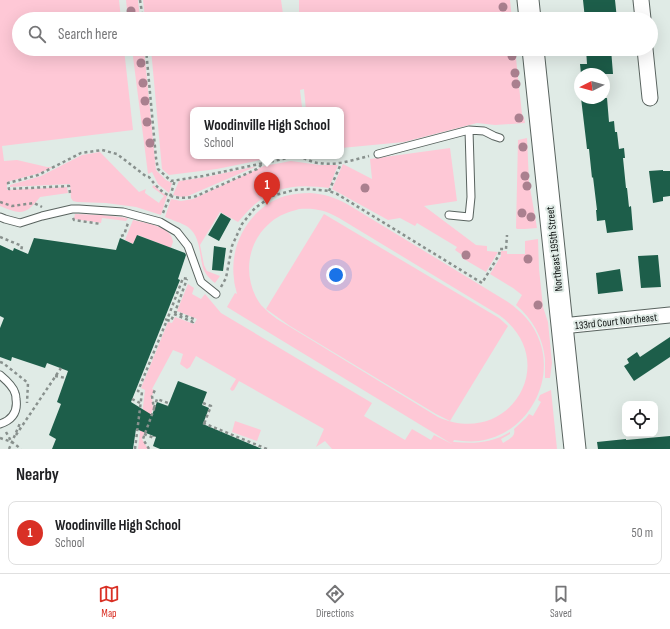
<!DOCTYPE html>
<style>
:root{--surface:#fff;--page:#f2f2f2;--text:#202124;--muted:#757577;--line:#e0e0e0;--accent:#d93025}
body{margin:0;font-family:"Sofia Sans Condensed",sans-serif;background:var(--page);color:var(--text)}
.controls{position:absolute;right:12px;bottom:12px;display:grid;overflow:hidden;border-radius:8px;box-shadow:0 4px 16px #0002}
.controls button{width:36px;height:36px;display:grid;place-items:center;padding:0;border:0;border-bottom:1px solid var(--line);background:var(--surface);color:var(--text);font:20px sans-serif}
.compass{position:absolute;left:574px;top:68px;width:36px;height:36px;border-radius:50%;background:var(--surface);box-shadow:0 4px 16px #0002;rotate:264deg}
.you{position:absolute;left:336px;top:275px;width:14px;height:14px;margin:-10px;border:3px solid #fff;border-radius:50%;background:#1a73e8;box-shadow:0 0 0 6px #1a73e833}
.badge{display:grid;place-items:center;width:26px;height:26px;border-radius:50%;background:var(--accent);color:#fff;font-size:13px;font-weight:700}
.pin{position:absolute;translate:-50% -33px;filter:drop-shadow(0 1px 2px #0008)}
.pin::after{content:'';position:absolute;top:21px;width:14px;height:12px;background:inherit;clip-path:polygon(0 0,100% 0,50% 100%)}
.popup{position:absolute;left:190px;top:107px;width:154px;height:52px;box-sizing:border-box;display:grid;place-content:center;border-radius:8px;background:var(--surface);filter:drop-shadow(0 1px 3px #0005);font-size:13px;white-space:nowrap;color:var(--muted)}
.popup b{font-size:15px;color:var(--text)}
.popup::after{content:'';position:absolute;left:50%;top:100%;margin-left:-8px;border:8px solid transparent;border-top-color:var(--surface)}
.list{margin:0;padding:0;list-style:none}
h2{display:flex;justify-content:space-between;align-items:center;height:52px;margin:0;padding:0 16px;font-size:17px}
h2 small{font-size:13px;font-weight:400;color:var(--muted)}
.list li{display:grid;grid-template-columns:26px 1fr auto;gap:12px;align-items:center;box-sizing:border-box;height:64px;margin:0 8px 8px;padding:0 8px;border:1px solid var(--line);border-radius:8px}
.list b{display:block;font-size:15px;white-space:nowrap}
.list p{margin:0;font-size:13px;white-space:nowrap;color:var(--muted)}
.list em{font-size:13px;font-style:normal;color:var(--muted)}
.icon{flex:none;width:22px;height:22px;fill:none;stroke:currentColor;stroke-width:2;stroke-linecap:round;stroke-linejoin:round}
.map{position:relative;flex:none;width:670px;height:449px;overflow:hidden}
.search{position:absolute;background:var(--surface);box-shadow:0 4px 16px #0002;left:12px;right:12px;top:12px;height:44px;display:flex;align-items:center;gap:10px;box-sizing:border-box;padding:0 14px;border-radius:22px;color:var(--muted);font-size:15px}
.sheet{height:124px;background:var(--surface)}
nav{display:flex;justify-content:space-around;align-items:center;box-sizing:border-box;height:56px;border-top:1px solid var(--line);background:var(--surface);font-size:11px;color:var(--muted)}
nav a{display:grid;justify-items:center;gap:2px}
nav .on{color:var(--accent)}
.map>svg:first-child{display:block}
.green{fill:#fec8d6;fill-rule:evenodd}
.building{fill:#1d5e4a}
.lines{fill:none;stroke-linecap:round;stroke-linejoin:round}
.service-casing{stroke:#59635f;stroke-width:9}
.minor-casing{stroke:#59635f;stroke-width:17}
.secondary-casing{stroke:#59635f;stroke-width:23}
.path{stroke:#88908d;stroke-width:2.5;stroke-dasharray:3 3;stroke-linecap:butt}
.service{stroke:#fff;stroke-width:7}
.minor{stroke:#fff;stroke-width:15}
.secondary{stroke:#fff;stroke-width:21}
.tree{fill:#aa808f}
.labels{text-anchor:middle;stroke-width:4;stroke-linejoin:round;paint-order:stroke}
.street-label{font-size:11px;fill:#0d1110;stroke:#e0ebe6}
</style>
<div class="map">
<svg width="670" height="449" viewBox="0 0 670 449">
<rect width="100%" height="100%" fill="#e0ebe6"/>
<!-- green -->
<path class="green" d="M0 0H119L121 19H19V49H124L133 130 2 146 4 161 17 160 47 167H53L40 173 7 182V190L67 187 68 193 40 197C26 215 21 215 0 206Z
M126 0H138L140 19H128Z
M143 0H281L283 14 299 12V0H510L512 19H145Z
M132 49H144L156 170 166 180 172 183 169 193 158 184 152 172 148 174Z
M151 49H515L522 114 524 118 525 123 495 125 477 123 404 142 341 148V110H306L304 89 300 90 302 107 295 108V110H193V156H280L217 169 169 175 162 169Z
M527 138 529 182 537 228 525 229H517L516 228 518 140Z
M450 148 457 201 424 206 476 245 487 246V251L498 252 486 272 462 258V255L455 250 457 247 417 223 415 226 400 218 388 220 332 189 343 164 372 179 370 159Z
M100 152 139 192 146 189 145 192V193L159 203 160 201 164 196 152 187 154 185 161 192 167 196 161 215 136 207 106 203 77 202 73 201 71 198 70 184 10 187V185L41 176 82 155Z
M291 161 320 165H338L329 188C298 184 276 185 253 206 247 211 243 217 238 222L220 212 200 245 204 265 207 271 220 276 215 283C210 279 205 274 203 268 199 254 201 237 188 227 182 223 172 220 165 217L171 199 181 201 193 199 264 166Z
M257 166 188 196 182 197 173 195 179 181 206 177Z
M310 193C324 194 334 197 347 204L508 302C522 312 534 324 540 342 555 385 525 435 479 441 470 442 462 441 454 440L453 442H454C474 444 492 443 510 432V434L501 439 503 443C509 439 516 437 514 429L526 418 529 414 533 416 541 402 538 400 540 395 551 390 557 449H332L325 441 316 447 324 429 239 381 234 390 232 391 230 389 236 379 196 356 190 367 187 369 180 364 183 354 173 350 152 389 154 390 152 396 153 409 142 439 148 449H138L145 390 141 388 168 322 172 323 175 317 194 324 197 319 177 311 188 284 194 288 192 294 201 299 205 294 221 313 372 403 364 416 405 440 412 429 431 440 434 435 452 444 227 307 235 293 237 294C236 289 234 284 234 279 229 244 250 207 285 196 293 194 301 193 310 193ZM299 209C315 208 325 210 339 218L499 315C563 361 509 449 438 417L277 319C271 315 266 310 261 305 242 279 246 242 271 222 279 215 289 212 299 209Z
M75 214 102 215 128 218 126 221 102 218 101 223 74 219Z
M324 214 499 318 508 326 450 421 436 414 290 326 266 309Z
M133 220C145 223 172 226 173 242 173 242 171 247 171 248L138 235 133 244 125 240Z
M538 239 539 269 543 307 548 322 552 363 550 378H545C545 372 545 365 545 359 543 338 533 319 516 305L522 295 513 288 490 274 501 256V251H507V254H525V241Z
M235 421 261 430 257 441 232 432Z"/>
<!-- building -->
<path class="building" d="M583 0H615L617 19H585Z
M586 49H611L613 74H581L580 64H587Z
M581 98H607L609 122 614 121 615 132H617L619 149 624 148 625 158H623L626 188H627L629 207 631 206 633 230 607 233 605 220 597 221 596 210H597L593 177 592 178 589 149H587L586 140Z
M663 170V171H670V196L663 197V201L653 203 649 171Z
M221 213 231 219 219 241 208 235Z
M137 235 185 253 186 255 178 279 180 280 131 402 152 415 157 402 168 406 178 381 207 392 202 405 209 408 203 424 262 449H160L153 446 156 437 136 429 133 449H52L56 439 49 435 61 404 57 402 68 371 47 363 45 368 12 357 11 361 0 357V328L4 318 0 316V245L13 251 14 248 28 254 34 238 116 250 120 238 133 244Z
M214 246 226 248 223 271 212 270Z
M658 255 661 287 641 288 638 256Z
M620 269 623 291 598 294 596 273Z
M670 337V357L634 381 624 366 629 363 627 359 637 352 640 357Z
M670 436V449H598L597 442 626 439V440Z"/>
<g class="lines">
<!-- service casing -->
<g class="service-casing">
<path id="service" d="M378 154 469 130 484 131 494 136 500 138
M449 215 469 217 471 197 469 130
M0 217 5 219 20 223 42 216 72 209H79L123 212 160 222 177 232 188 246 201 282 216 294
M0 375C6 380 13 386 15 393 16 395 16 397 16 399 18 412 12 420 0 424"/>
</g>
<!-- minor casing -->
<g class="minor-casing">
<path id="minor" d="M641 0 643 19
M645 49 650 98
M562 326 670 315"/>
</g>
<!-- secondary casing -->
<g class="secondary-casing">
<path id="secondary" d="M528 0 530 19
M533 49 575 449"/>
</g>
<!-- path -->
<path class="path" d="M140 0 143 19
M146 49 156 158 158 169 171 181 203 176 297 156
M298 156C305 158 312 163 319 163 336 166 353 160 369 156
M329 191 340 166 341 163
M70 193 69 186 9 189 8 183 38 175 81 153 102 150 117 154 147 177H149C163 195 170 200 194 197L257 169 263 163
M0 202 12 206 34 203 42 207
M163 213 171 194 175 180
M73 218 74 220 101 224
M121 236 124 235 128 223
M0 237 22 246 21 251
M221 287 226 278 232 246 242 224 255 208 272 196 294 190 309 189 329 191 337 194 482 283 499 255 500 249H506L507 235
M165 319 167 320 183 278 188 279
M0 362 3 363 28 383 27 403
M55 376 66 378
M132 399 140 403
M203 403 211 406 204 424
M154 408 157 399 168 403 167 406
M203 423 267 449
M6 432 11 441
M144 434 154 438V436
M16 435 61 368
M0 438 12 442 21 449
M9 449 20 423
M135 449 142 392 138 391 167 320 171 321 174 314 193 322 194 319 175 312 187 279
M149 449 143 439 154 409 152 396 155 390"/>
<!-- service -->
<use href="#service" class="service"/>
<!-- minor -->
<use href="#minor" class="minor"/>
<!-- secondary -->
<use href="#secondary" class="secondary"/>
</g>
<!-- trees -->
<g class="tree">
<circle cx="503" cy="7" r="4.5"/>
<circle cx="131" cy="11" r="4.5"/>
<circle cx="512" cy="56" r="4.5"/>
<circle cx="141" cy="63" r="4.5"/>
<circle cx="515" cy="73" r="4.5"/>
<circle cx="143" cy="83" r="4.5"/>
<circle cx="516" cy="84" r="4.5"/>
<circle cx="145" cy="101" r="4.5"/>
<circle cx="519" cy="118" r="4.5"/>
<circle cx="147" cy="122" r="4.5"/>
<circle cx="150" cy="143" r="4.5"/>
<circle cx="523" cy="147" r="4.5"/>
<circle cx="525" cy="176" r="4.5"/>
<circle cx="527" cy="186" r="4.5"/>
<circle cx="365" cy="188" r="4.5"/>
<circle cx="522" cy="213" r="4.5"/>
<circle cx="531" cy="217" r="4.5"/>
<circle cx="466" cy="255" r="4.5"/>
<circle cx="528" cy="259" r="4.5"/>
<circle cx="538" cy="305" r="4.5"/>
</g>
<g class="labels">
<!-- street labels -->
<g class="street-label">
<text transform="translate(554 249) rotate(-96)" y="4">Northeast 195th Street</text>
<text transform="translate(616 321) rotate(-6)" y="4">133rd Court Northeast</text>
</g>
</g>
</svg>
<div class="controls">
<button><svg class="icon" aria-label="locate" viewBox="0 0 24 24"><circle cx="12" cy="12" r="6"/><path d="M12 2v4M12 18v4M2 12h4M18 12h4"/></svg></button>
</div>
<svg class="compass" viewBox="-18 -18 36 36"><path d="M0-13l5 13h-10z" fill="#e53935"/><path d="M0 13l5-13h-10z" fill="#757577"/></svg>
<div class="you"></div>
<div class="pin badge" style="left:267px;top:205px">1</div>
<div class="popup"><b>Woodinville High School</b>School</div>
<div class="search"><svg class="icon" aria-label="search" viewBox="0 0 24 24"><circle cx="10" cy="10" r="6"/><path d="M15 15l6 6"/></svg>Search here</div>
</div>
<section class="sheet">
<h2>Nearby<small></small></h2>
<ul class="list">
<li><span class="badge">1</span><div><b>Woodinville High School</b><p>School</p></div><em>50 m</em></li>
</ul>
</section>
<nav>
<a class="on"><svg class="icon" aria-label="map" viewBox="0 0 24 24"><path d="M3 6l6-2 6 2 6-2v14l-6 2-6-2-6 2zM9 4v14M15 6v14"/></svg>Map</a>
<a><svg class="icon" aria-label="directions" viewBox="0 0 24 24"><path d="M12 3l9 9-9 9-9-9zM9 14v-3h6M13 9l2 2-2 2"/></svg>Directions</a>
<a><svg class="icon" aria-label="saved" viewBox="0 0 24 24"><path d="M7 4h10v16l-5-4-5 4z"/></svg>Saved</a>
</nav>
